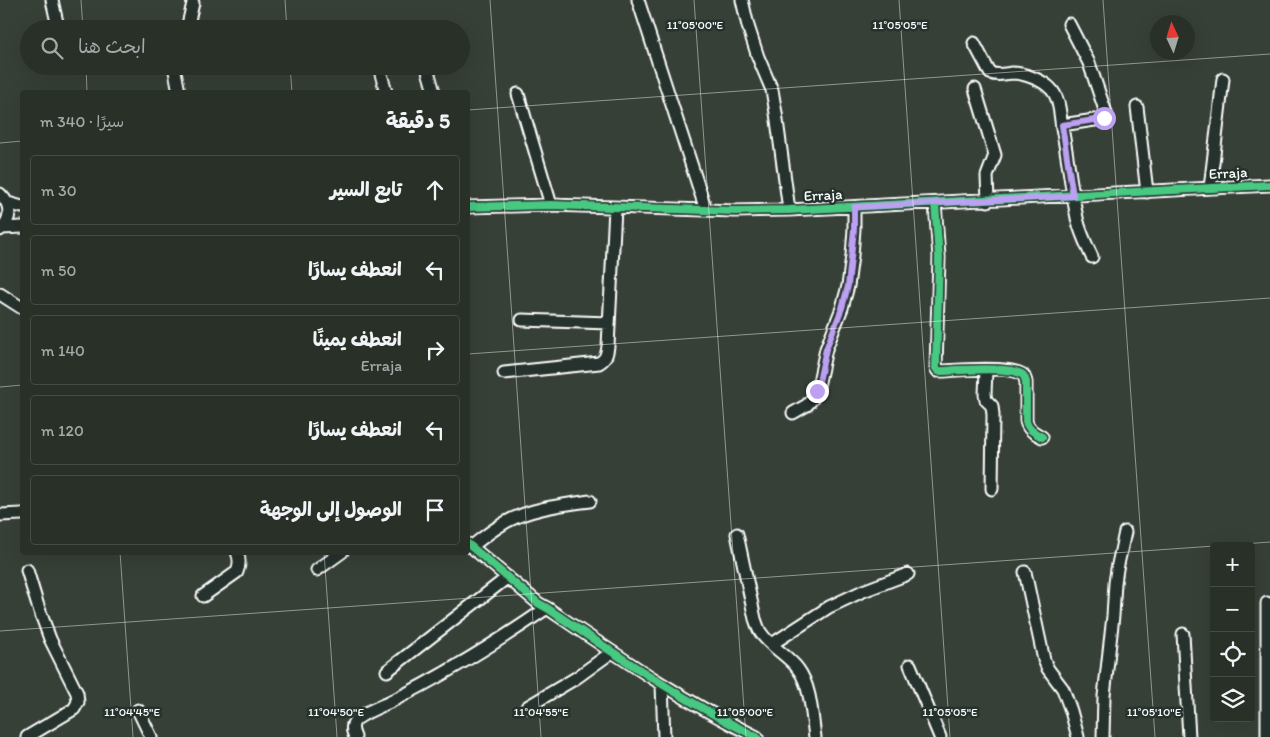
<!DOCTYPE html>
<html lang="ar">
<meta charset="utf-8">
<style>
:root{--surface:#293028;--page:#353c34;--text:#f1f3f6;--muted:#a5a9a8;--line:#454b45}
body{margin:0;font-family:Itim,"Playpen Sans Arabic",sans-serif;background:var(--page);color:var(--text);direction:rtl}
.controls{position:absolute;right:15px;bottom:15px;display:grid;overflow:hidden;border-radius:5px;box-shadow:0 5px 20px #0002}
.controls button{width:45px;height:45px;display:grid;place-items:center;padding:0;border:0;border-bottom:1px solid var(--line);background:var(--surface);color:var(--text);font:25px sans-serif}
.compass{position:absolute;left:1150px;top:15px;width:45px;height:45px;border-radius:50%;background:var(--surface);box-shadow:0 5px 20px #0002;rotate:356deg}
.stop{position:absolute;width:15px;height:15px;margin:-11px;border:4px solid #bca0f2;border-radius:50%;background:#fff}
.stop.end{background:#bca0f2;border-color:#fff;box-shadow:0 1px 5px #0008}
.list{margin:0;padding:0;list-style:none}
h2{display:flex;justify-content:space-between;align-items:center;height:65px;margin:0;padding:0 20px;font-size:21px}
h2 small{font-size:16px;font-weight:400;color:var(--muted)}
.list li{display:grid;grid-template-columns:32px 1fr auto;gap:15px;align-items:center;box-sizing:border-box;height:70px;margin:0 10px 10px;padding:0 10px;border:1px solid var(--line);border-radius:5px}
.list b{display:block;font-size:19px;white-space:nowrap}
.list p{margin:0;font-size:16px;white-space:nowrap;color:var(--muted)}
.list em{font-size:16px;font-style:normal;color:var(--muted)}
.icon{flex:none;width:28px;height:28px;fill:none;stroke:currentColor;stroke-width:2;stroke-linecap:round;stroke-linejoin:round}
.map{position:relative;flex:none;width:1270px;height:737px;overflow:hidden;direction:ltr}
.search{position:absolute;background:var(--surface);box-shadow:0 5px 20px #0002;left:20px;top:20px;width:450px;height:55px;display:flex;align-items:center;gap:12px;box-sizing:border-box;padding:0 18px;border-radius:28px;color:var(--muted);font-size:19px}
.panel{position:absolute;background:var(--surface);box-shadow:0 5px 20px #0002;left:20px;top:90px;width:450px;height:465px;border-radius:5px;direction:rtl}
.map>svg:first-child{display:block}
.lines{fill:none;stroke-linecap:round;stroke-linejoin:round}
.minor-casing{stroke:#fff;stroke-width:15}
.minor{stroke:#26332d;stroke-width:11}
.cycleway-casing{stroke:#26332d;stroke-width:11}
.cycleway{stroke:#46c982;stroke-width:8}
.route{stroke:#bca0f2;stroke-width:6}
.ticks{fill:none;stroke:#fff;stroke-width:1;stroke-opacity:0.45}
.labels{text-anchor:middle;stroke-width:5;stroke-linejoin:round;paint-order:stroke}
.street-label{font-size:15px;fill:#fff;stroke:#26332d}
.ticks-label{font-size:12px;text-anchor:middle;fill:#fff;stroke:#26332d;stroke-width:5;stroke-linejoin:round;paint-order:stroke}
</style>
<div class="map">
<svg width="1270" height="737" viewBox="0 0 1270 737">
<rect width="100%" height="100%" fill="#374036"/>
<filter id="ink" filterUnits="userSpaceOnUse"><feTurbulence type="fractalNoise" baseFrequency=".02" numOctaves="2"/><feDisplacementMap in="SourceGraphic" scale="10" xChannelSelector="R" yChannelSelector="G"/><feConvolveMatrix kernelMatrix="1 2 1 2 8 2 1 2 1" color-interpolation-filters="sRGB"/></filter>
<g filter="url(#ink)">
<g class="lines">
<!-- minor casing -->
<g class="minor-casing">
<path id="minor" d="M52 0 58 27
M638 0 706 210
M742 0 748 26 758 57 772 90 776 113 789 210
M187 29 193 3
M974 43 990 73C997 76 1004 74 1012 73 1024 73 1042 80 1050 88 1060 97 1060 116 1062 128 1068 158 1071 188 1077 218 1080 232 1086 244 1092 257
M174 66 179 92
M428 71 434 92
M381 74 386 92
M975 89 995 155 987 176 988 201
M518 94 551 205
M1137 107 1147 192
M1062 125 1101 119 1105 116 1106 113 1089 63 1069 24
M1210 188 1223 79
M0 194C12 205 12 219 0 230
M8 203 22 207
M935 203 939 257 936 368 938 371H943C958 370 1013 366 1023 375 1025 377 1025 379 1026 382V421C1028 430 1035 433 1042 437
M468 207 551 205 735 211 789 210 1270 185
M2 228 22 227
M0 294 22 308
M522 320 609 323
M986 370 985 394 986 400 992 406 993 415 992 489
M504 373 599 363C606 359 607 354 608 346L615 208
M793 413 807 405 813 398 817 391 826 349 842 308 848 286 852 256 854 229V207
M0 515 22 514
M737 534 755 619C757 624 758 629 761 633 770 647 788 655 798 669 811 686 812 716 815 737
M468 544 538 603 547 608C615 654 683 701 757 737
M471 547C482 538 494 529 506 522 532 508 562 505 590 501
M317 570 342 552
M1025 572 1044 660 1048 669 1063 689 1071 711 1078 737
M203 596 237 572C240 565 240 559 237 552
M1267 603V737
M1183 634 1189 737
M772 644 829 607 863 591 908 574
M910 665 940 737
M387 671 508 577
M662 685 664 737
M527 707 576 678 612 652
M138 710 151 737
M27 737 74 709 78 702 77 693 50 639 37 603 27 570
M355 737C353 733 351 727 354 722 359 714 385 705 394 700 446 674 499 641 547 608
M1103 737 1104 696 1113 616 1115 583 1117 569 1125 532"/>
</g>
<!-- minor -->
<use href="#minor" class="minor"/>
<!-- cycleway casing -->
<g class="cycleway-casing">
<path id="cycleway" d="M935 203 939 257 936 368 938 371H943C958 370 1013 366 1023 375 1025 377 1025 379 1026 382V421C1028 430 1035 433 1042 437
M468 207 551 205 735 211 789 210 1270 185
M468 544 538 603 547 608C615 654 683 701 757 737"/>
</g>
<!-- cycleway -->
<use href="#cycleway" class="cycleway"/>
</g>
</g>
<g class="lines" filter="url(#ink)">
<!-- route -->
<path class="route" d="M817 391 826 349 842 308 848 286 854 229V207L1073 196 1062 125 1101 119 1104 118"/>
</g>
<!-- ticks -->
<path class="ticks" d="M81 0 83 29M285 0 287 29M490 0 541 737M694 0 746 737M899 0 950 737M1103 0 1155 737M86 66 87 92M290 66 292 92M468 110 1270 54M0 143 22 141M468 354 1270 298M0 387 22 385M1217 546 1270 542M120 552 133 737M324 552 337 737M0 631 1214 546"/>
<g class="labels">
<!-- street labels -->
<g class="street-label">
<text transform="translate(1228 173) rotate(-3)" y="5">Erraja</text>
<text transform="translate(823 195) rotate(-3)" y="5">Erraja</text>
</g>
</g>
<g class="ticks-label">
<text x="695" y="29">11°05'00"E</text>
<text x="900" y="29">11°05'05"E</text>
<text x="132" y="716">11°04'45"E</text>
<text x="336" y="716">11°04'50"E</text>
<text x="541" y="716">11°04'55"E</text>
<text x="745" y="716">11°05'00"E</text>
<text x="950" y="716">11°05'05"E</text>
<text x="1154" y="716">11°05'10"E</text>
</g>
</svg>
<div class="controls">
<button>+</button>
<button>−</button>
<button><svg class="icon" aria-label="locate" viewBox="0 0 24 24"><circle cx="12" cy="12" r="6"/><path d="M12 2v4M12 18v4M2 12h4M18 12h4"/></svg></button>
<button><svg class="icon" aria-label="layers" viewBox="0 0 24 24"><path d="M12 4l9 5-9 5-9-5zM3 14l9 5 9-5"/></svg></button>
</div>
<svg class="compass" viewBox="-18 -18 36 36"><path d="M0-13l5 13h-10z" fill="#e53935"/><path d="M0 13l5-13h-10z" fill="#a5a9a8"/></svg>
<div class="stop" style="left:1104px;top:118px"></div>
<div class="stop end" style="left:817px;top:391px"></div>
<div class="search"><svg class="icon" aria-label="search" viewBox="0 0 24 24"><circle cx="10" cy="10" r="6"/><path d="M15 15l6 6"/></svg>ابحث هنا</div>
<section class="panel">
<h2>5 دقيقة<small>سيرًا · 340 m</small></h2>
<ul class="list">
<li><svg class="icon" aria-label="ahead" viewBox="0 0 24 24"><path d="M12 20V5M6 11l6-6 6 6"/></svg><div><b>تابع السير</b></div><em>30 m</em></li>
<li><svg class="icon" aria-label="left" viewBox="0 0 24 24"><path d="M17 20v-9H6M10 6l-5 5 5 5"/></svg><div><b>انعطف يسارًا</b></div><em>50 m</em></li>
<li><svg class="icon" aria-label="right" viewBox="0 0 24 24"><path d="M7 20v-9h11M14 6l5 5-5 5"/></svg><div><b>انعطف يمينًا</b><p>Erraja</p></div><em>140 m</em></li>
<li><svg class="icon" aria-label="left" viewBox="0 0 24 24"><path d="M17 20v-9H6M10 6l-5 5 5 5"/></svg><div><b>انعطف يسارًا</b></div><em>120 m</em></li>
<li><svg class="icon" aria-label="arrive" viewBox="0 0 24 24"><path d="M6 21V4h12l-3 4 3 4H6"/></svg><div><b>الوصول إلى الوجهة</b></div></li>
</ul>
</section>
</div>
